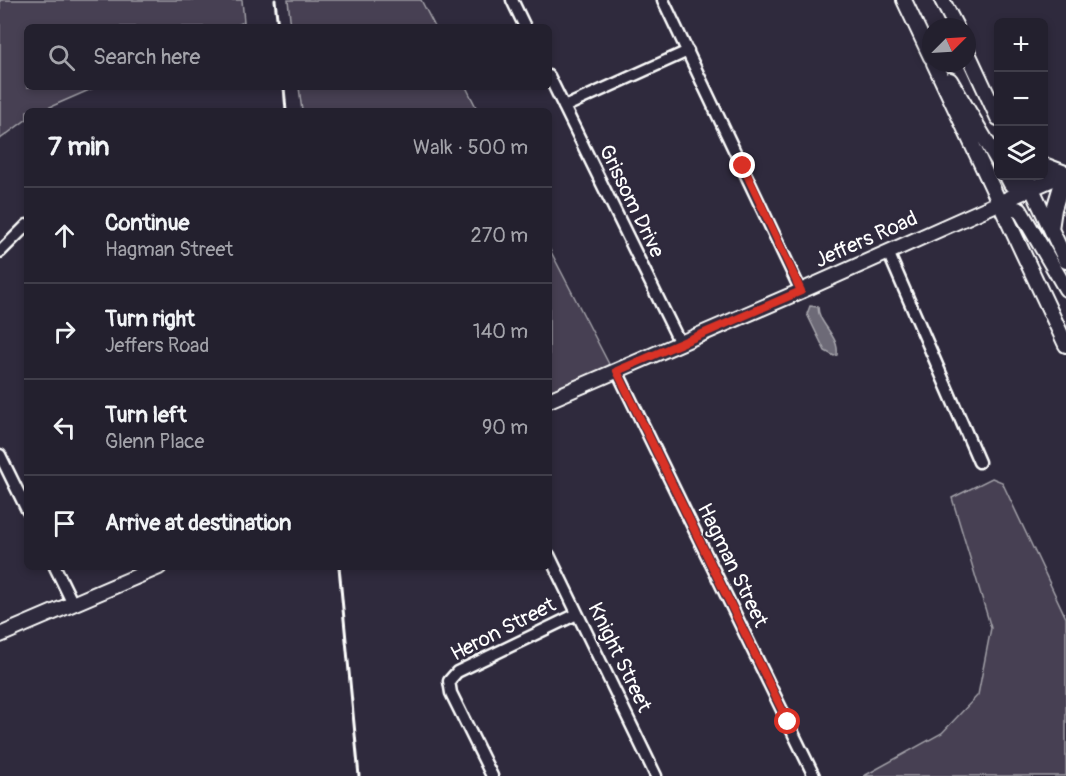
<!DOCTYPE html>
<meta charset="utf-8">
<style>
:root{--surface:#23202e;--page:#2f2d3a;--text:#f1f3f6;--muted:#a3a3aa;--line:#403e4a}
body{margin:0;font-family:Pangolin,sans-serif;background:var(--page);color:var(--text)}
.controls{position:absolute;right:18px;top:18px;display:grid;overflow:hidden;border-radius:9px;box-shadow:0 3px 9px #0003}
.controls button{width:54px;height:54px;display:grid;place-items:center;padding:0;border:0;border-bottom:2px solid var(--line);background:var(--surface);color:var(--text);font:30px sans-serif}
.compass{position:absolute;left:922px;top:18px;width:54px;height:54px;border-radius:50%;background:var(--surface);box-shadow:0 3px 9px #0003;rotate:66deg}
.stop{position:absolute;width:18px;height:18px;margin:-14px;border:4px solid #d93025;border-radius:50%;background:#fff}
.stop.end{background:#d93025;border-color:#fff;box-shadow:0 2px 6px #0008}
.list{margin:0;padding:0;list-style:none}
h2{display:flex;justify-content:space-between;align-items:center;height:78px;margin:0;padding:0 24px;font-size:26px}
h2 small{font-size:20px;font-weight:400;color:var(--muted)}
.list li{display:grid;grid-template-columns:39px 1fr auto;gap:18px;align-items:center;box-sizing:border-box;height:96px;padding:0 24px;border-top:2px solid var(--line)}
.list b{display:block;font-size:22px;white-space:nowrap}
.list p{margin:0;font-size:20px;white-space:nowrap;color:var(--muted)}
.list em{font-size:20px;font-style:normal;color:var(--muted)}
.icon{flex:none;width:33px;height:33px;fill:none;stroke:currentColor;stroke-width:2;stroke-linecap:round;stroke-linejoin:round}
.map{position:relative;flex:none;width:1066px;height:776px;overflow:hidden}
.search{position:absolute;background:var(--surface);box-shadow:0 3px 9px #0003;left:24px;top:24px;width:528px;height:66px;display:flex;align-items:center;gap:15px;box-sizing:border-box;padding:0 21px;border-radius:9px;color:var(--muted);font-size:22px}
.panel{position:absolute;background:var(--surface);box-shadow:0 3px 9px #0003;left:24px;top:108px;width:528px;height:462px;border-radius:9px}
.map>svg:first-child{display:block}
.green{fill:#464152;stroke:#a2a0a8;stroke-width:1.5}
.water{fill:#6d6a77;stroke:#a7a6ad;stroke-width:1.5}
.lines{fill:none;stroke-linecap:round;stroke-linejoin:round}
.minor-casing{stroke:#fff;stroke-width:15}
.major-casing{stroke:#fff;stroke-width:18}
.minor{stroke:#2f2a3d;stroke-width:10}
.major{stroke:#2f2a3d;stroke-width:14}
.rail{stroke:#fff;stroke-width:3}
.route{stroke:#d93025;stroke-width:8}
.labels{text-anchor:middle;stroke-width:5;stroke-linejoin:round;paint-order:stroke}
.street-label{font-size:21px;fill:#fff;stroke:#2f2a3d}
</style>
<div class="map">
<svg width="1066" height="776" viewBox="0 0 1066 776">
<rect width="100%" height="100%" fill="#2f2a3d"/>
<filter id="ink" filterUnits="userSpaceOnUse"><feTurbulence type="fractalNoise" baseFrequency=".0167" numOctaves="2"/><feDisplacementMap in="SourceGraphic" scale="12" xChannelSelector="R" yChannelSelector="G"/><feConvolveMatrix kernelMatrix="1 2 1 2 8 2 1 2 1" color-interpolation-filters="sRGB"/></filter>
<g filter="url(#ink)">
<!-- green -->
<path class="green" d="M0 0H242L244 22 233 27H27V87H96L41 111H27V119L0 139Z
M288 0H421L435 27H291Z
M299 87H466L478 111H302Z
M549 248 610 366 549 391Z
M992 478 1002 482 1066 618V776H864L942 733 978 695 991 628 952 498Z"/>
<!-- water -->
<path class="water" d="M810 306 818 307C818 324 840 336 837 355L834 356 825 351 807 314Z"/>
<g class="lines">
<!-- minor casing -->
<g class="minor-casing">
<path id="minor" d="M512 0 525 27
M663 0 801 291
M549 76 680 343
M564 107 688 51
M0 252 27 225
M888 252 979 462
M617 371 814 776
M0 455 27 510
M549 555 656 776
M55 567 73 604
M492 776 451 693 449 681 457 672 577 614"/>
</g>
<!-- major casing -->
<g class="major-casing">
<path id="major" d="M904 0 931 57
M942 0 956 27
M967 51 998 118
M934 63 1066 345
M950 80 998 161
M1044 165 1065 173
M1007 176 1011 184 1031 188
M1026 176 1066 261
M1000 203 1020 210 1066 289
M1051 229 1054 209 1065 173
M549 400 801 291 1066 173
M0 635 159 567"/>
</g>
<!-- minor -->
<use href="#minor" class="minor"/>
<!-- major -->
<use href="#major" class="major"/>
<!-- rail -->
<path class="rail" d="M275 0 278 27
M284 87 286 111
M339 567 359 776"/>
</g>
</g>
<g class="lines" filter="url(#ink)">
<!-- route -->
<path class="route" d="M743 166 801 291 617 371 788 722"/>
</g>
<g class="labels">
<!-- street labels -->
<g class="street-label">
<text transform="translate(632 201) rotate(64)" y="7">Grissom Drive</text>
<text transform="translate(866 239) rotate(-24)" y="7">Jeffers Road</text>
<text transform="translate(733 565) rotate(64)" y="7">Hagman Street</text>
<text transform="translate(503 629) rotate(-27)" y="7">Heron Street</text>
<text transform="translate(620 657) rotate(64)" y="7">Knight Street</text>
</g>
</g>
</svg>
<div class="controls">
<button>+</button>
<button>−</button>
<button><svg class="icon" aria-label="layers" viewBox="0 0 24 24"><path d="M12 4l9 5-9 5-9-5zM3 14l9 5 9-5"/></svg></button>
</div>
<svg class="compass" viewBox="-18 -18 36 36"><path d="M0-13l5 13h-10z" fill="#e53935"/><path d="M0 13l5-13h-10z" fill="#a3a3aa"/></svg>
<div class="stop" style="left:788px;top:722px"></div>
<div class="stop end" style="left:743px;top:166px"></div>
<div class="search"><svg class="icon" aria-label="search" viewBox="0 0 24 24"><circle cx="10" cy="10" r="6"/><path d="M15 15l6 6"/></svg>Search here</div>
<section class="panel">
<h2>7 min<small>Walk · 500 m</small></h2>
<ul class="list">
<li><svg class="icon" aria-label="ahead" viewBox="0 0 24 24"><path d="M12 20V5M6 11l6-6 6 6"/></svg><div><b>Continue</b><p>Hagman Street</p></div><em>270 m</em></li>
<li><svg class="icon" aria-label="right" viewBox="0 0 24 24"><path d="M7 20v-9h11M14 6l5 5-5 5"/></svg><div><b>Turn right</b><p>Jeffers Road</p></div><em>140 m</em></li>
<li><svg class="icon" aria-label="left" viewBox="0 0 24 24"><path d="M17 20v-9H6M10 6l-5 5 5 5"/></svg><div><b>Turn left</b><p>Glenn Place</p></div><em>90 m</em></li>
<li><svg class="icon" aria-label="arrive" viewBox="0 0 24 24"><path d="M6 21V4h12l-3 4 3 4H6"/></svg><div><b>Arrive at destination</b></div></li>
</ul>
</section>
</div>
